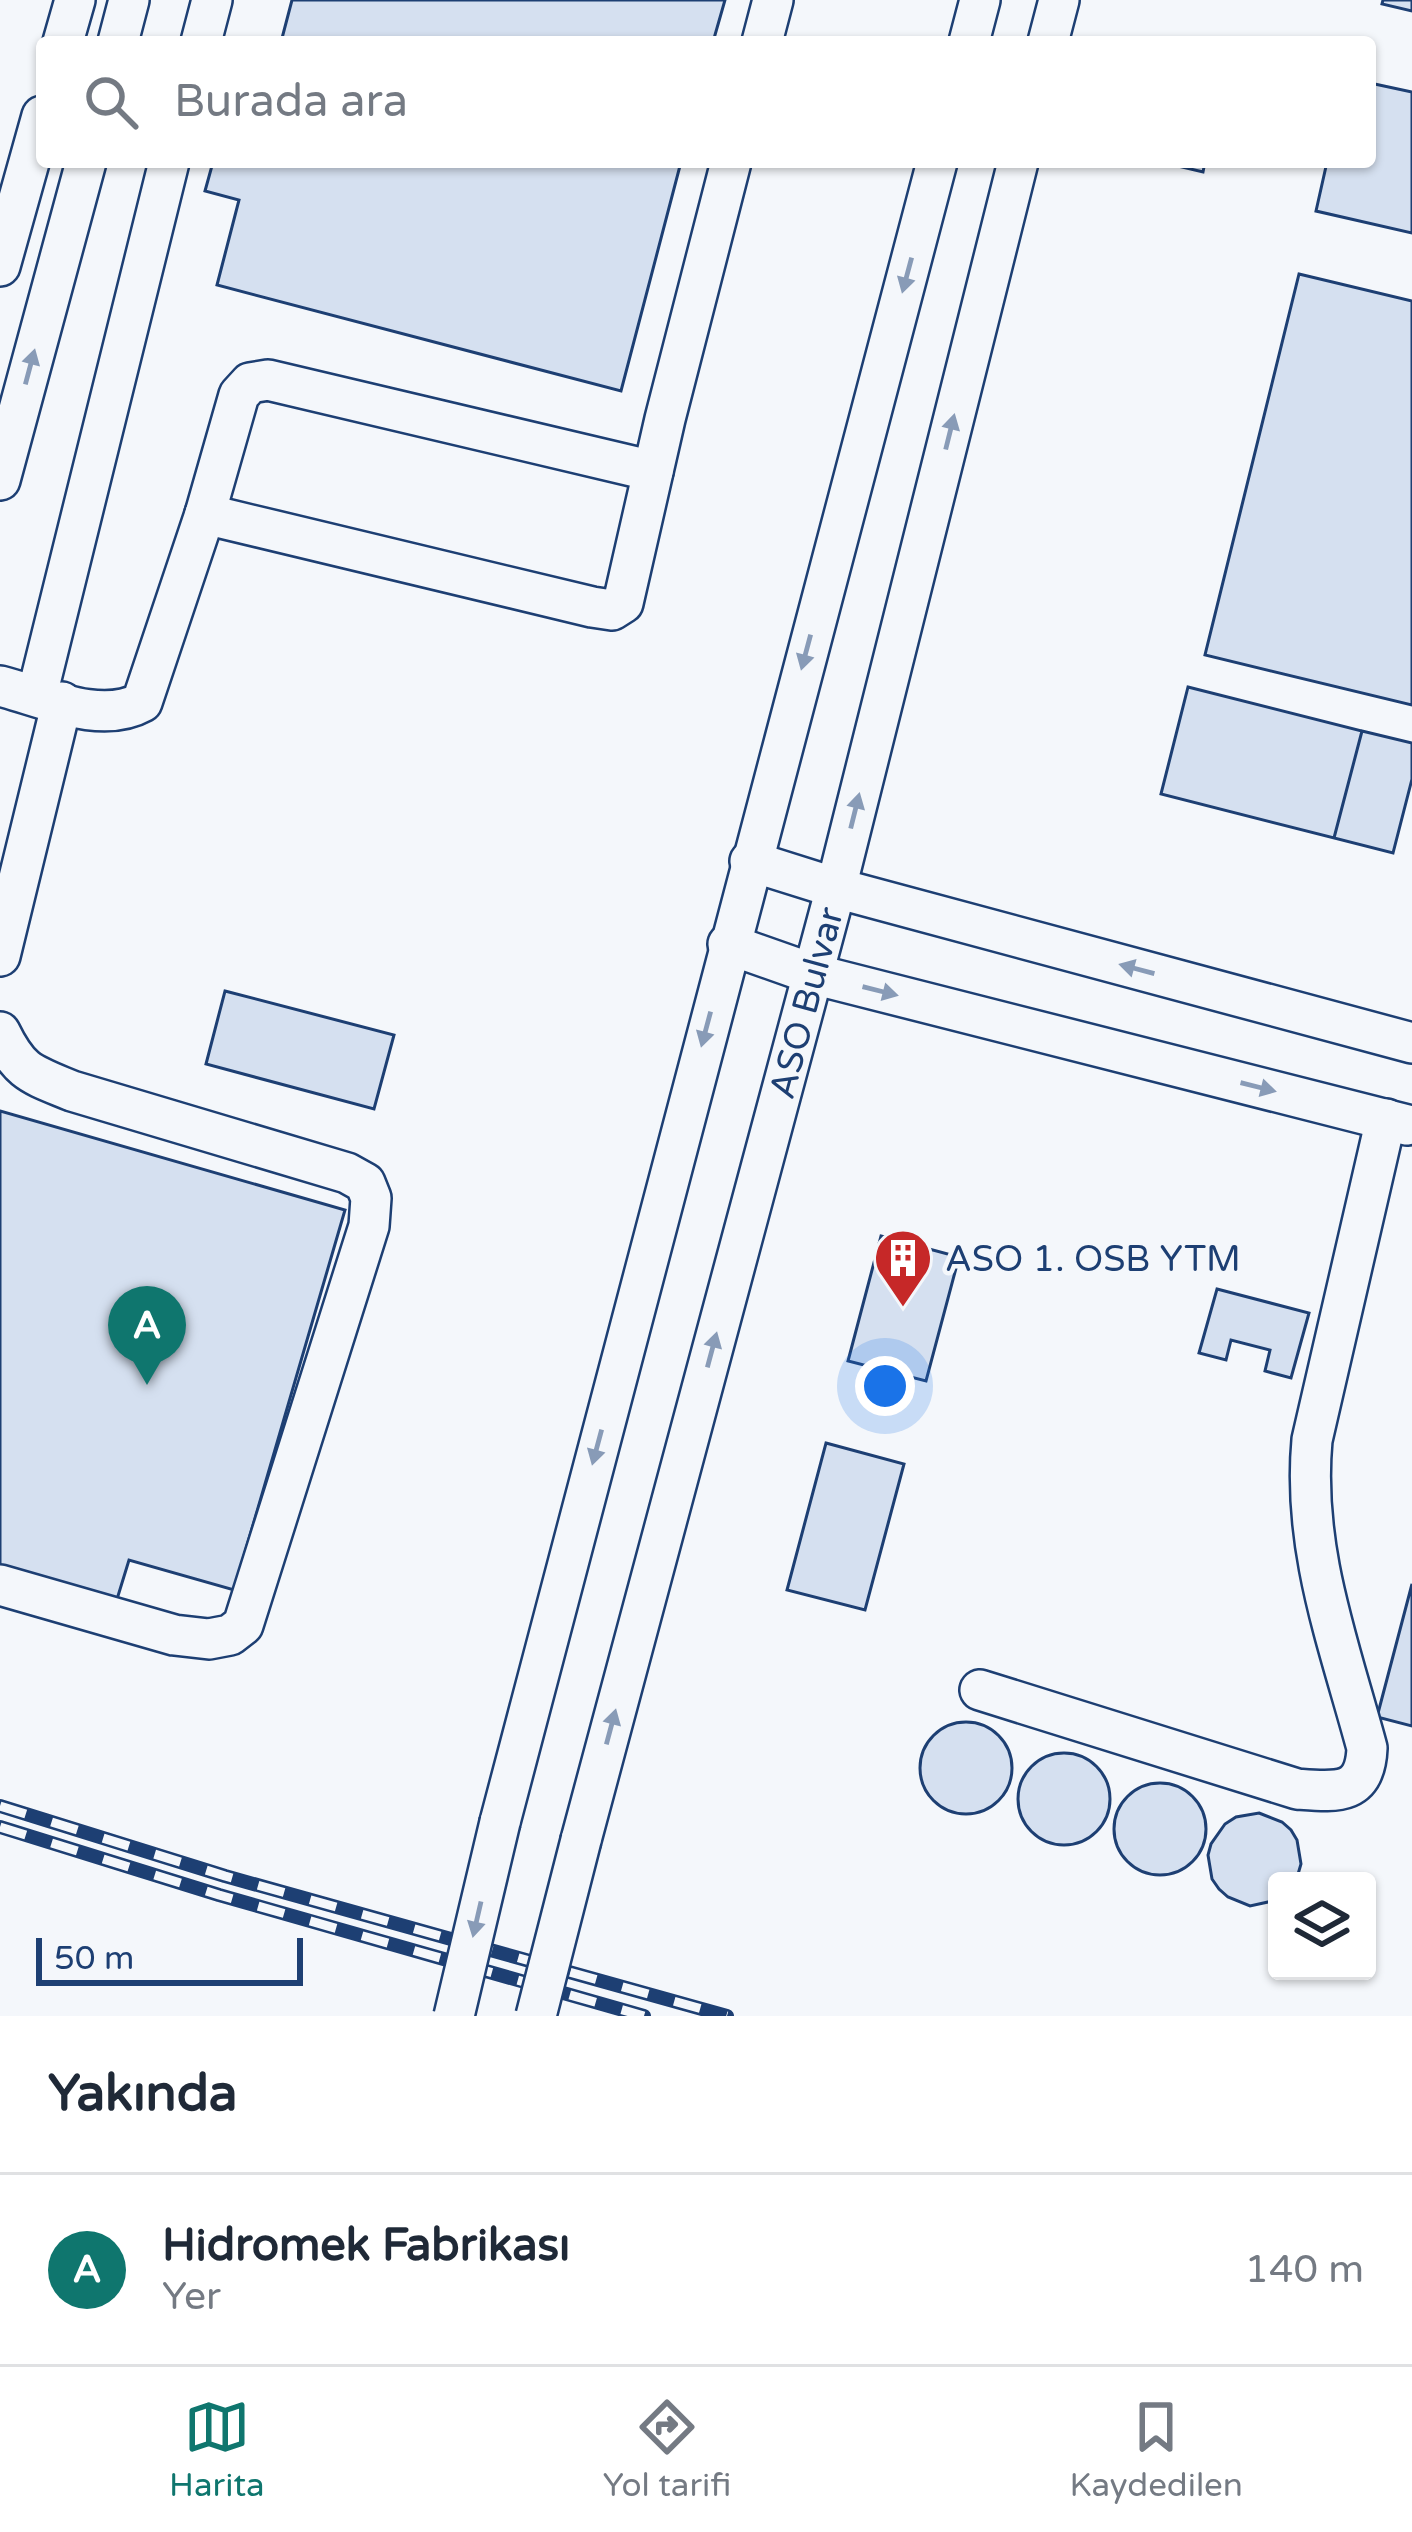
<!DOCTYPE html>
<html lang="tr">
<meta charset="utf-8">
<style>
:root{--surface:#fff;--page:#f2f2f3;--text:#1f2937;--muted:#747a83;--line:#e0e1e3;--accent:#0f766e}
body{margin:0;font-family:"Varela Round",sans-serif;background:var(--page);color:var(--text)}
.controls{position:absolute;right:36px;bottom:36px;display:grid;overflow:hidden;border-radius:12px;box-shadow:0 3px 9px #0004}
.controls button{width:108px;height:108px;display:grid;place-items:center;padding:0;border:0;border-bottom:3px solid var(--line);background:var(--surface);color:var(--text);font:60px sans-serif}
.scale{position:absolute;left:36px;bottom:30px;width:267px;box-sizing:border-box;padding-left:12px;border:6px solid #1d3f73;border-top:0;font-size:33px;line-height:42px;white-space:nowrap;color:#1d3f73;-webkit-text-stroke:9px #f4f7fb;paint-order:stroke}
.you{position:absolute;left:885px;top:1386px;width:42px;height:42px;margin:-30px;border:9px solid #fff;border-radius:50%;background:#1a73e8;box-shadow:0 0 0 18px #1a73e833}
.badge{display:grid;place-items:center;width:78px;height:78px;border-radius:50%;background:var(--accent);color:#fff;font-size:39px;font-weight:700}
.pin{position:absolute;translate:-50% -99px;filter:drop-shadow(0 3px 6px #0008)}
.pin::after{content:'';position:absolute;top:63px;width:42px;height:36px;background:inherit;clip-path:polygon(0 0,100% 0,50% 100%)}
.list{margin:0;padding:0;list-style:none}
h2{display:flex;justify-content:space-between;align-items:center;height:156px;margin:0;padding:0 48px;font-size:51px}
h2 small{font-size:39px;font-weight:400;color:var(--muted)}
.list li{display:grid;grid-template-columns:78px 1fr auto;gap:36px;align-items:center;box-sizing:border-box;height:192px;padding:0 48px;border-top:3px solid var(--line)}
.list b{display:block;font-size:45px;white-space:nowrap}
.list p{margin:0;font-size:39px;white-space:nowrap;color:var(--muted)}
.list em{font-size:39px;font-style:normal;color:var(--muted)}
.icon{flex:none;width:66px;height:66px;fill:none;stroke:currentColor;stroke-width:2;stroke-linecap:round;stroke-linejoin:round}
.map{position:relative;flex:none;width:1412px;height:2016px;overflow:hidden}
.search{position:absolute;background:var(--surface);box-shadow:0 3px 9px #0004;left:36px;right:36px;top:36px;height:132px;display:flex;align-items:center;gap:30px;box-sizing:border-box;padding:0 42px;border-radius:12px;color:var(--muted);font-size:45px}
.sheet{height:348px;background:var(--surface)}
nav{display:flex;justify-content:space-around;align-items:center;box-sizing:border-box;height:168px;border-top:3px solid var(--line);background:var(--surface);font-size:33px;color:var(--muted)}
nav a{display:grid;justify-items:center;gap:6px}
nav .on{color:var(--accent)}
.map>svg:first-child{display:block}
.building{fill:#d5e0f0;stroke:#1d3f73;stroke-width:3}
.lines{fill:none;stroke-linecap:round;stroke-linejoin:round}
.minor-casing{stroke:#1d3f73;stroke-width:44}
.minor{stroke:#f4f7fb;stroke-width:39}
.rail-casing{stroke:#1d3f73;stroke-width:14}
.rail{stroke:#f4f7fb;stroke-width:9;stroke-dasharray:27;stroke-linecap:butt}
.minor-bridge-casing{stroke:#1d3f73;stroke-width:44;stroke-linecap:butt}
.minor-bridge{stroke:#f4f7fb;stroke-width:39}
.oneway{fill:#889bb7}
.labels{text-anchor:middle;stroke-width:9;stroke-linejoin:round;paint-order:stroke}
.street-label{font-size:36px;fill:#1d3f73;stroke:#f4f7fb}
.poi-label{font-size:36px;fill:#1d3f73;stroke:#f4f7fb;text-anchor:start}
</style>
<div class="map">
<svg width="1412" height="2016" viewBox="0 0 1412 2016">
<rect width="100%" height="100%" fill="#f4f7fb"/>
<!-- building -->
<path class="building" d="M292 0H725L713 42H281Z
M1383 0H1412V11L1382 4Z
M1370 83 1412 92V233L1316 211 1327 162H1370Z
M213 162H681L621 391 217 285 239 200 205 191Z
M1161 162H1205L1203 172Z
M1299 274 1412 301V705L1205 655Z
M1188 687 1362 731 1334 838 1161 794Z
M1362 731 1412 743V779L1393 853 1334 838Z
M225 991 394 1035 374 1109 206 1064Z
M0 1111 345 1210 234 1590 129 1560 114 1609 0 1576Z
M881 1236 959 1257 926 1381 848 1361Z
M1217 1289 1309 1313 1291 1378 1265 1371 1270 1350 1231 1340 1226 1360 1199 1353Z
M826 1443 904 1464 865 1610 787 1590Z
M1412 1584V1726L1377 1717Z
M920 1768a46 46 0 1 1 92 0a46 46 0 1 1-92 0Z
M1018 1799a46 46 0 1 1 92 0a46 46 0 1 1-92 0Z
M1114 1829a46 46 0 1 1 92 0a46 46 0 1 1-92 0Z
M1259 1813 1282 1822 1291 1830 1297 1840 1301 1864 1296 1881H1277V1900L1250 1906 1228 1897 1219 1889 1212 1879 1208 1855 1211 1844 1225 1824 1236 1817Z"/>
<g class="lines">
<!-- minor casing -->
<g class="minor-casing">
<g id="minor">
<path d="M63 42 75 0"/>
<path d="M118 42 129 0"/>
<path d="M201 42 212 0"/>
<path d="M762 42 773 0"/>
<path d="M969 42 980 0"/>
<path d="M1048 42 1059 0"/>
<path d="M0 266 42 116"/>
<path d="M0 480 86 162"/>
<path d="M205 514 592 607 612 610 623 603 665 419 731 162"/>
<path d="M0 686C43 697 101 725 142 702L205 514 239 395 250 383 268 380 653 471"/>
<path d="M37 695 169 162"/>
<path d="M750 861 836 888 1412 1043"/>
<path d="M728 944 813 974 1407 1125"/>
<path d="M0 956 62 702"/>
<path d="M0 1032C20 1073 31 1074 72 1091L347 1173 365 1183 371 1198 369 1226 243 1625 230 1635 209 1639 174 1635 0 1585"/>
<path d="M980 1690 1297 1789C1337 1792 1365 1796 1367 1748 1339 1644 1302 1549 1312 1440L1386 1119"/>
<path d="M500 1822 937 162"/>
<path id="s1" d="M581 1840 836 888 1018 162"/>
</g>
</g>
<!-- minor -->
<use href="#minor" class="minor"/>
<!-- rail casing -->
<g class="rail-casing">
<path id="rail" d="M0 1806 225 1876 727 2016
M0 1827 219 1895 644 2016"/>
</g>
<!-- rail -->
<use href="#rail" class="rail"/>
<!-- minor-bridge casing -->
<g class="minor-bridge-casing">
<path id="minor-bridge" d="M454 2016 500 1822
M536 2016 581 1840"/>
</g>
<!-- minor-bridge -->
<use href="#minor-bridge" class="minor-bridge"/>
</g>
<!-- one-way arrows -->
<defs><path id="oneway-solid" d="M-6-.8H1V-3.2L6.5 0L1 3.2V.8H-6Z" transform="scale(3)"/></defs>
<g class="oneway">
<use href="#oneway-solid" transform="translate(907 275) rotate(105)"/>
<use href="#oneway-solid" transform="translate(30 367) rotate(-75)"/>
<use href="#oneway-solid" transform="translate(950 432) rotate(-76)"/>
<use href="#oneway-solid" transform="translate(806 652) rotate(105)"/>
<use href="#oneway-solid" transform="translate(855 811) rotate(-76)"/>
<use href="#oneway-solid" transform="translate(1137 969) rotate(-165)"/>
<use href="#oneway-solid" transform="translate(880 991) rotate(14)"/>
<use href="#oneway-solid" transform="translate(706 1029) rotate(105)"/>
<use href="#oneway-solid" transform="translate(1258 1087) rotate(14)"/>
<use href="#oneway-solid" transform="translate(712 1350) rotate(-75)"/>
<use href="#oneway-solid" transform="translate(597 1447) rotate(105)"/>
<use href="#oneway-solid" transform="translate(611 1727) rotate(-75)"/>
<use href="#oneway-solid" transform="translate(477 1919) rotate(103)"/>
</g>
<!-- icons -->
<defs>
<g id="building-pin" transform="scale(3)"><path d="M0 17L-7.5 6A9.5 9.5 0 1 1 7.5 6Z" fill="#c62828" stroke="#f4f7fb"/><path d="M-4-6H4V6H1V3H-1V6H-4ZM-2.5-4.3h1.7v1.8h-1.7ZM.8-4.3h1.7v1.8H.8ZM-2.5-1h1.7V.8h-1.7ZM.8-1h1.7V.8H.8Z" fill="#fff"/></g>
</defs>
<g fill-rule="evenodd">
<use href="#building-pin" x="903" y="1258"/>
</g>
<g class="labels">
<!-- street labels -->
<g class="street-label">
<text dy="13" stroke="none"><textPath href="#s1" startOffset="867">ASO Bulvar</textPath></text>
</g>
<!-- poi labels -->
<g class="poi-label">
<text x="945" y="1271">ASO 1. OSB YTM</text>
</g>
</g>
</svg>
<div class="controls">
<button><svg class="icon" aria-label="layers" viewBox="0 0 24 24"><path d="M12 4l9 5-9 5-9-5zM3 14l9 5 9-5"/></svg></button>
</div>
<div class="scale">50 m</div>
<div class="you"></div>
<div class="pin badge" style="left:147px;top:1385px">A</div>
<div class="search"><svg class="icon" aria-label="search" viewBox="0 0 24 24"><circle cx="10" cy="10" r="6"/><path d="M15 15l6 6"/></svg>Burada ara</div>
</div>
<section class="sheet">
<h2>Yakında<small></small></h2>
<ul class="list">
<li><span class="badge">A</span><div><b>Hidromek Fabrikası</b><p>Yer</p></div><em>140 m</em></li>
</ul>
</section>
<nav>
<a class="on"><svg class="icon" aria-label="map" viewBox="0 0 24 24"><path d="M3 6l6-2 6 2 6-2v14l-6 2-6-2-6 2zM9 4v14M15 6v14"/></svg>Harita</a>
<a><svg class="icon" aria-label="directions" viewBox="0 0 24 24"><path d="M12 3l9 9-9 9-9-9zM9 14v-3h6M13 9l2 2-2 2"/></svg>Yol tarifi</a>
<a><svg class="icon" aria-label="saved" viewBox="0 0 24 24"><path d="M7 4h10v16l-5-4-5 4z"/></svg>Kaydedilen</a>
</nav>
